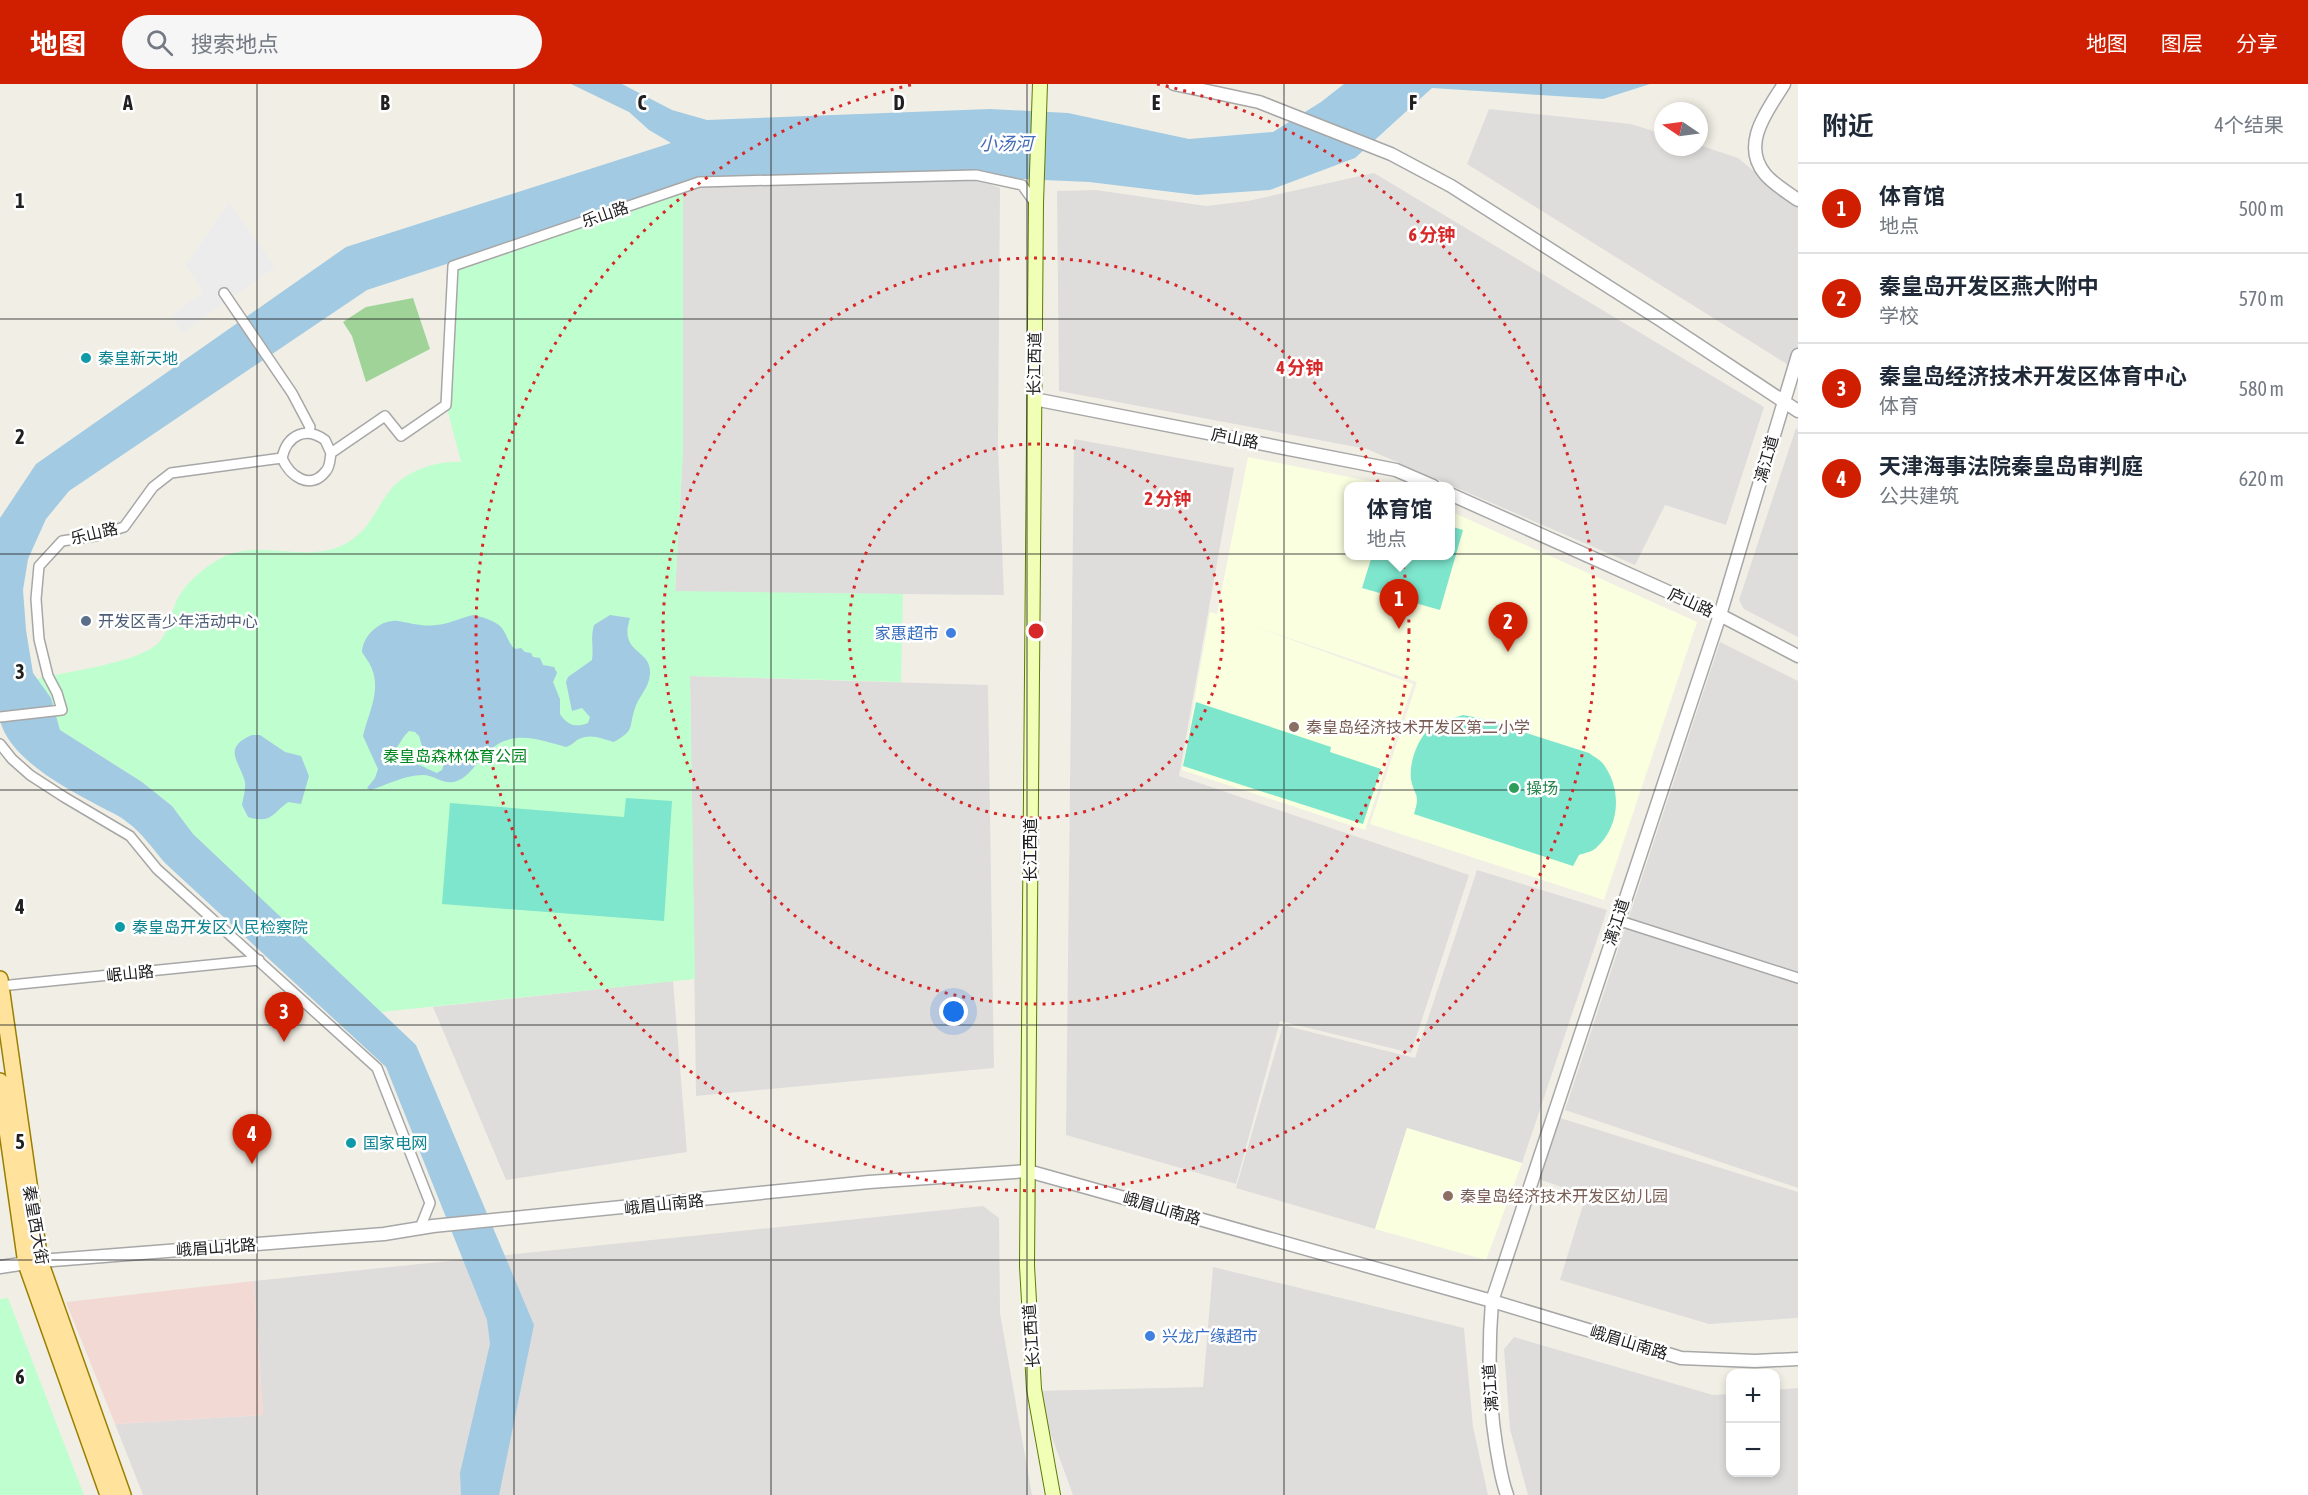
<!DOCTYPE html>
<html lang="zh">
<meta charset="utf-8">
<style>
:root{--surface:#fff;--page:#f6f6f7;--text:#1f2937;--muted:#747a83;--line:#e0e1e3;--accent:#cf1f00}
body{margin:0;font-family:"Asap Condensed","Noto Sans SC",sans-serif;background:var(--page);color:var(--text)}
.controls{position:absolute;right:18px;bottom:18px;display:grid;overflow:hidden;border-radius:12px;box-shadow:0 3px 9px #0003}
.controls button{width:54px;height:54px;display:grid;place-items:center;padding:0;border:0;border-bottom:2px solid var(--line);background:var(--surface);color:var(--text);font:30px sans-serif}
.compass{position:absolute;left:1654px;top:18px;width:54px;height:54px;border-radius:50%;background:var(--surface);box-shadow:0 3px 9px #0003;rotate:283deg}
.you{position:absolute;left:954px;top:928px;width:21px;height:21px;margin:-15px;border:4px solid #fff;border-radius:50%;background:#1a73e8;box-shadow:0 0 0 9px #1a73e833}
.badge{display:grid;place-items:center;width:39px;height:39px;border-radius:50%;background:var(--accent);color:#fff;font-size:20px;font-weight:700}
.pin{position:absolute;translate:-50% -50px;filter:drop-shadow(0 2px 3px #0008)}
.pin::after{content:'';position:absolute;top:32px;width:21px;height:18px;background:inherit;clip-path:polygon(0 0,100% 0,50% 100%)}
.popup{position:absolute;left:1344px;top:398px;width:111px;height:78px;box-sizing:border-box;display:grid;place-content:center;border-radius:12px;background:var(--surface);filter:drop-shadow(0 2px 4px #0005);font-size:20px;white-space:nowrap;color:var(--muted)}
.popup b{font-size:22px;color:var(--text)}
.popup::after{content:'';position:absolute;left:50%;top:100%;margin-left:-12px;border:12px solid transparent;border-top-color:var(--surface)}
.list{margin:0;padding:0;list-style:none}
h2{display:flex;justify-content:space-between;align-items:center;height:78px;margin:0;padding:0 24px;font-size:26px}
h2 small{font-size:20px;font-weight:400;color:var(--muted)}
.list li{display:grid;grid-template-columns:39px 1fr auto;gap:18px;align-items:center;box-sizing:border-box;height:90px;padding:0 24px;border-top:2px solid var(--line)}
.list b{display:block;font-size:22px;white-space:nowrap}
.list p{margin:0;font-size:20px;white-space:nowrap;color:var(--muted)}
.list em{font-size:20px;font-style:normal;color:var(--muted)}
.icon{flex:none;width:33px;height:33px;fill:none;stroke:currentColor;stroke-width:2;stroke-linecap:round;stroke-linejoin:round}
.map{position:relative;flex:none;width:1798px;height:1411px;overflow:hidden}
header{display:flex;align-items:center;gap:36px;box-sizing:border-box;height:84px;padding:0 30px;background:var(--accent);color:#fff}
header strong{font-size:28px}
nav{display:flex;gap:33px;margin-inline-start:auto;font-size:21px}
.search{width:420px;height:54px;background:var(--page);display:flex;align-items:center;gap:15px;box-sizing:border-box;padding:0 21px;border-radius:33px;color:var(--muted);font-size:22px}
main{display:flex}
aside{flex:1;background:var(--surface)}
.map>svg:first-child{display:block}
.residential{fill:#dedddc}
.commercial{fill:#f3d9d3}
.education{fill:#faffe0}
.forest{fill:#9fd397}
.park{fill:#bffece}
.pitch{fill:#7de6cd}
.parking{fill:#ececec}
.water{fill:#a2cae2;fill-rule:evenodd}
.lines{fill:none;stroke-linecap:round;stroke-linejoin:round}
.minor-casing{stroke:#a7a7a7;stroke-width:12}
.tertiary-casing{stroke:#a7a7a7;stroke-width:15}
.secondary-casing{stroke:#5c7d00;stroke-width:16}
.primary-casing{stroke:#9b7f00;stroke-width:18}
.minor{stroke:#fff;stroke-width:9}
.tertiary{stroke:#fff;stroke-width:12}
.secondary{stroke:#f0feb6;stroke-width:14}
.primary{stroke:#ffe39c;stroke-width:15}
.grid{fill:none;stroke:#202020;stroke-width:1.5;stroke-opacity:0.55}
.ring{fill:none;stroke:#d62828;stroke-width:3;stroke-dasharray:3 6}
.culture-dot{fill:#0f9aa8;stroke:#fff;stroke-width:2}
.service-dot{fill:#5c6f8a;stroke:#fff;stroke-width:2}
.shop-dot{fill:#3f7fe0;stroke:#fff;stroke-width:2}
.education-dot{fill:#8d6e63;stroke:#fff;stroke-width:2}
.leisure-dot{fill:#2e9e5b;stroke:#fff;stroke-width:2}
.labels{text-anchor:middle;stroke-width:5;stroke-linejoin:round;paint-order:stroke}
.street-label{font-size:16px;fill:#202020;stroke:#fff}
.culture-label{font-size:16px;fill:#0d838f;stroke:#fff;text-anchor:start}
.service-label{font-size:16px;fill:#4e5e75;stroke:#fff;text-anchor:start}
.shop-label{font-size:16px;fill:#366cbe;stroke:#fff;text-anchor:end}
.education-label{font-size:16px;fill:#785e54;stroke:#fff;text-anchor:start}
.park-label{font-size:16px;fill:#038822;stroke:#fff}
.leisure-label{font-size:16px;fill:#27864d;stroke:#fff;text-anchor:start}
.water-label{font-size:18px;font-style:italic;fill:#446cb8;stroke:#fff}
.grid-label{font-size:20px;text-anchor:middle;font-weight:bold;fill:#202020;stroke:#fff;stroke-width:5;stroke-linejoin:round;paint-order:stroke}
.centre{fill:#d62828;stroke:#fff;stroke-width:3}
.ring-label{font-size:18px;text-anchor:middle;font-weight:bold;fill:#d62828;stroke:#fff;stroke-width:5;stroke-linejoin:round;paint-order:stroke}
</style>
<header>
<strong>地图</strong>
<div class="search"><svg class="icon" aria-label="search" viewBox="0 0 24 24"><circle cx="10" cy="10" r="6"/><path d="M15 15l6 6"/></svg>搜索地点</div>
<nav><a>地图</a><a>图层</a><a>分享</a></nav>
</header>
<main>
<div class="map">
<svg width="1798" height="1411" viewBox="0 0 1798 1411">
<rect width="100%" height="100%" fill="#f1efe5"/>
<!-- residential -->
<path class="residential" d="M1489 25 1631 40 1663 50V63H1699V61L1738 74 1798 124V287L1467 80Z
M1374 89 1764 323 1726 441 1665 421 1635 481 1367 365 1059 307 1057 107 1096 106 1206 122 1248 117Z
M977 95 1000 104 998 365 1004 511 675 508 683 366V103Z
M1796 344 1798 346V553L1744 525 1739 516Z
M1074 355 1234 384 1179 692 1469 791 1411 969 1280 937 1236 1100 1066 1051Z
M1720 558 1798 597V1104L1565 1026Z
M690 592 988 601 994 984 696 1012Z
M1477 786 1607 826 1522 1079 1407 1044 1375 1145 1236 1104 1283 941 1415 974Z
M673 897 687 1068 506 1096 433 923Z
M1557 1033 1798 1108V1234L1709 1240 1560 1196 1586 1111 1538 1095Z
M983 1122 999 1134 1000 1229 1032 1411H143L115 1340 263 1331 254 1197Z
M1213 1183 1464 1244 1473 1343 1488 1411H1073L1035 1307 1203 1303Z
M1514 1253 1713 1311 1730 1310V1388H1776V1306L1798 1304V1411H1528L1510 1345 1504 1265Z"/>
<!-- commercial -->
<path class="commercial" d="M254 1197 263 1331 115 1340 66 1218Z"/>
<!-- education -->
<path class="education" d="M1248 373 1394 402H1348V472H1450V427L1697 538 1604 816 1370 740 1417 598 1245 539 1413 600 1365 746 1182 686 1210 528 1217 530Z
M1407 1044 1522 1079 1486 1176 1375 1145Z"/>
<!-- forest -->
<path class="forest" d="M413 214 430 265 366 298 352 252 343 238 366 223Z"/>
<!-- park -->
<path class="park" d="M683 103V366L675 507 903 510 901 598 690 592 695 895 381 928 192 750 172 722 142 698 60 646 51 614 37 595C67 587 143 579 161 556 170 544 171 527 178 514 188 496 207 481 225 472 263 455 307 480 345 460 368 448 374 428 388 409 403 388 436 376 461 378L446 321 453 182Z
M8 1214 84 1411H0V1215Z"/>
<!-- pitch -->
<path class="pitch" d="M1450 442 1463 446 1440 526 1362 504 1372 472H1450Z
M1196 618 1331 663 1330 668 1381 685 1363 740 1183 682Z
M1463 631 1483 635 1589 669C1594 673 1601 676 1604 681 1622 706 1620 743 1596 764 1592 768 1584 769 1579 771L1573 782 1414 730C1421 708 1414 713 1411 695 1409 679 1417 657 1428 646 1436 637 1451 635 1463 631Z
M626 714 672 717 664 837 442 820 450 719 624 733Z"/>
<!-- parking -->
<path class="parking" d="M229 118 275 183 182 249 171 232 203 208 186 181Z"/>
<!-- water -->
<path class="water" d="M571 0H622L672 26 707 36 990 25 1068 29 1189 55 1273 48 1321 18 1344 0H1650L1603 15 1432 4 1355 74 1270 106 1197 111 1089 98 998 94 977 86 707 95 367 206 69 407 46 435 28 475 23 506 26 546 33 589 51 614 60 646 142 698 172 722 193 750 416 961 534 1241 499 1411H461L460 1389 490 1260 487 1236 386 983 165 779C153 765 142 749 127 738 119 731 108 727 99 722 66 704 9 675 0 636V434L36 380 346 163 671 59 649 46 629 28Z
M473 531C482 533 494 536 501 543 507 550 508 559 515 565L521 564 525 568 531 569 533 573 540 574 543 581 554 583 557 589 553 598 560 615V630C567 641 576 644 588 639L590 633 582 624 572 627 566 598 568 593 592 576C594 563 590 556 594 541L610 531 630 534C618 571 652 564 650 590 649 604 639 612 635 624 628 645 636 645 614 658 603 655 591 649 579 655 574 658 572 661 566 663 536 655 509 644 485 671 475 680 469 694 454 698 442 700 434 691 423 691 403 691 388 701 370 706L367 704 375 694 378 685 363 652C368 630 381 608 372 585 370 579 365 573 362 568 363 551 381 535 398 537 412 539 422 543 436 541 449 540 460 534 473 531ZM409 647 415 648 419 652 422 662C433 666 439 670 444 680L442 686 437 689C417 681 422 678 400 682L393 676V669C399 662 402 653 409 647Z
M252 651H260L285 668 301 672 309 692 301 720 288 718C272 730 271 740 248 733L242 721C243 714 246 706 245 698 240 678 221 664 252 651Z"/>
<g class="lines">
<!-- minor casing -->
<g class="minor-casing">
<path id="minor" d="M224 209 292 309 310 343 309 348
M282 374C289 391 310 408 326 387 330 383 330 375 331 369
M0 633 62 626 57 609 48 592 39 555 36 515 39 482 62 457 95 452 124 443 153 403 171 389 282 374C287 351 306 342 325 356L331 369 385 332 401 352 446 321 453 182 699 98 976 91 1022 101 1035 119
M0 660 12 675 30 691 64 713 130 752 157 785 377 984 430 1119 420 1144
M1617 836 1798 894
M0 902 259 876"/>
</g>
<!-- tertiary casing -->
<g class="tertiary-casing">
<path id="tertiary" d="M1174 0 1259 18 1391 70 1451 102 1659 235 1798 327
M1784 0C1768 26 1740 60 1765 90 1773 100 1787 108 1798 116
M1034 315 1396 386 1433 402
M1450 410 1720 531 1798 572
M0 1183 40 1177 384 1150 433 1142 869 1098 1028 1087 1492 1217 1681 1274 1755 1277 1798 1275
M1507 1411C1501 1395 1499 1378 1496 1361 1488 1311 1488 1267 1492 1217L1720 531 1798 271"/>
</g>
<!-- secondary casing -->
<g class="secondary-casing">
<path id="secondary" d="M1040 0 1036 119 1027 1182 1034 1305 1053 1411"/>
</g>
<!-- primary casing -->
<g class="primary-casing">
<path id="primary" d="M0 895 40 1177 123 1411
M0 997 26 1180 108 1411"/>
</g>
<!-- minor -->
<use href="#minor" class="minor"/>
<!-- tertiary -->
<use href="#tertiary" class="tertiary"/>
<!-- secondary -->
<use href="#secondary" class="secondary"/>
<!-- primary -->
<use href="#primary" class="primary"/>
</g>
<!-- grid -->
<path class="grid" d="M257 0V1411M514 0V1411M771 0V1411M1027 0V1411M1284 0V1411M1541 0V1411M0 235H1798M0 470H1798M0 706H1798M0 941H1798M0 1176H1798"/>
<!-- distance rings -->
<g class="ring">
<circle cx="1036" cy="547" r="187"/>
<circle cx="1036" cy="547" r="373"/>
<path d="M1157 0A560 560 0 1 1 915 0"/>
</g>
<!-- markers -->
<g class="culture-dot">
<circle cx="86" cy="274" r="6"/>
<circle cx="120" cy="843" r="6"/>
<circle cx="351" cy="1059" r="6"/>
</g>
<circle class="service-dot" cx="86" cy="537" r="6"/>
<g class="shop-dot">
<circle cx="951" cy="549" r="6"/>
<circle cx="1150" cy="1252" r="6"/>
</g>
<g class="education-dot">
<circle cx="1294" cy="643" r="6"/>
<circle cx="1448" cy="1112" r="6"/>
</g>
<circle class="leisure-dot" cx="1514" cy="704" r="6"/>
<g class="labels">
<!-- street labels -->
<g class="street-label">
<text transform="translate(605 130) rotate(-19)" y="6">乐山路</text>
<text transform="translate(1034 280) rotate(-89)" y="6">长江西道</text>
<text transform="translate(1235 354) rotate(11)" y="6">庐山路</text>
<text transform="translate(1766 375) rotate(-74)" y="6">漓江道</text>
<text transform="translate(94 449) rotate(-13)" y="6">乐山路</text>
<text transform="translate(1691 518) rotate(24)" y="6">庐山路</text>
<text transform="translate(1030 766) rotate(-90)" y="6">长江西道</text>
<text transform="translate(1616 838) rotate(-72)" y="6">漓江道</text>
<text transform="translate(130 889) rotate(-6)" y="6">岷山路</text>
<text transform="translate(664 1120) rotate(-6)" y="6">峨眉山南路</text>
<text transform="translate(1162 1124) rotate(16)" y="6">峨眉山南路</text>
<text transform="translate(36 1141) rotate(80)" y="6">秦皇西大街</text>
<text transform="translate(216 1163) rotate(-4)" y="6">峨眉山北路</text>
<text transform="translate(1031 1252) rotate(-94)" y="6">长江西道</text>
<text transform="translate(1629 1258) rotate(17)" y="6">峨眉山南路</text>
<text transform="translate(1490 1304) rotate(-94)" y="6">漓江道</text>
</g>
<!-- culture labels -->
<g class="culture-label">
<text x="98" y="280">秦皇新天地</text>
<text x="132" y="849">秦皇岛开发区人民检察院</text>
<text x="363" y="1065">国家电网</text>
</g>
<!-- service labels -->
<g class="service-label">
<text x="98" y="543">开发区青少年活动中心</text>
</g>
<!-- shop labels -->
<g class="shop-label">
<text x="939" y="555">家惠超市</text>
<text x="1162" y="1258" text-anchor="start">兴龙广缘超市</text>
</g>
<!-- education labels -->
<g class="education-label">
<text x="1306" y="649">秦皇岛经济技术开发区第二小学</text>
<text x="1460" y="1118">秦皇岛经济技术开发区幼儿园</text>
</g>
<!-- park labels -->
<g class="park-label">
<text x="455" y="678">秦皇岛森林体育公园</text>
</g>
<!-- leisure labels -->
<g class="leisure-label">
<text x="1526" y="710">操场</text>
</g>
<!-- water labels -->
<g class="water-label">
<text x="1006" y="66">小汤河</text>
</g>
</g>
<g class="grid-label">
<text x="128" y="26">A</text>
<text x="385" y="26">B</text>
<text x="642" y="26">C</text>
<text x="899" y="26">D</text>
<text x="1156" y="26">E</text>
<text x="1413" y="26">F</text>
<text x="20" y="124">1</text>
<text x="20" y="360">2</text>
<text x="20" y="595">3</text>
<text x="20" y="830">4</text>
<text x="20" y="1065">5</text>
<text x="20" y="1300">6</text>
</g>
<circle cx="1036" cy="547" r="9" class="centre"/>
<g class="ring-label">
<text x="1432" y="157">6 分钟</text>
<text x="1300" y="290">4 分钟</text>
<text x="1168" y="421">2 分钟</text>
</g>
</svg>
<div class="controls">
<button>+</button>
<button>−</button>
</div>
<svg class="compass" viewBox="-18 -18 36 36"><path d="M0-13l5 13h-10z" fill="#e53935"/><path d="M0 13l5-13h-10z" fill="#747a83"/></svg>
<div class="you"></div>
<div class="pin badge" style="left:1399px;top:545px">1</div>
<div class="popup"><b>体育馆</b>地点</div>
<div class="pin badge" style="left:1508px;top:568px">2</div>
<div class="pin badge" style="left:284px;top:958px">3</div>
<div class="pin badge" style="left:252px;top:1080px">4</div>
</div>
<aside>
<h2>附近<small>4个结果</small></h2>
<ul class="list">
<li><span class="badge">1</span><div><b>体育馆</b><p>地点</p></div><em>500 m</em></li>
<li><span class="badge">2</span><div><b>秦皇岛开发区燕大附中</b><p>学校</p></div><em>570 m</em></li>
<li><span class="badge">3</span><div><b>秦皇岛经济技术开发区体育中心</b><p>体育</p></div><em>580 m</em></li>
<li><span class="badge">4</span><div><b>天津海事法院秦皇岛审判庭</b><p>公共建筑</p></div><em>620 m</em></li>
</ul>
</aside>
</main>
